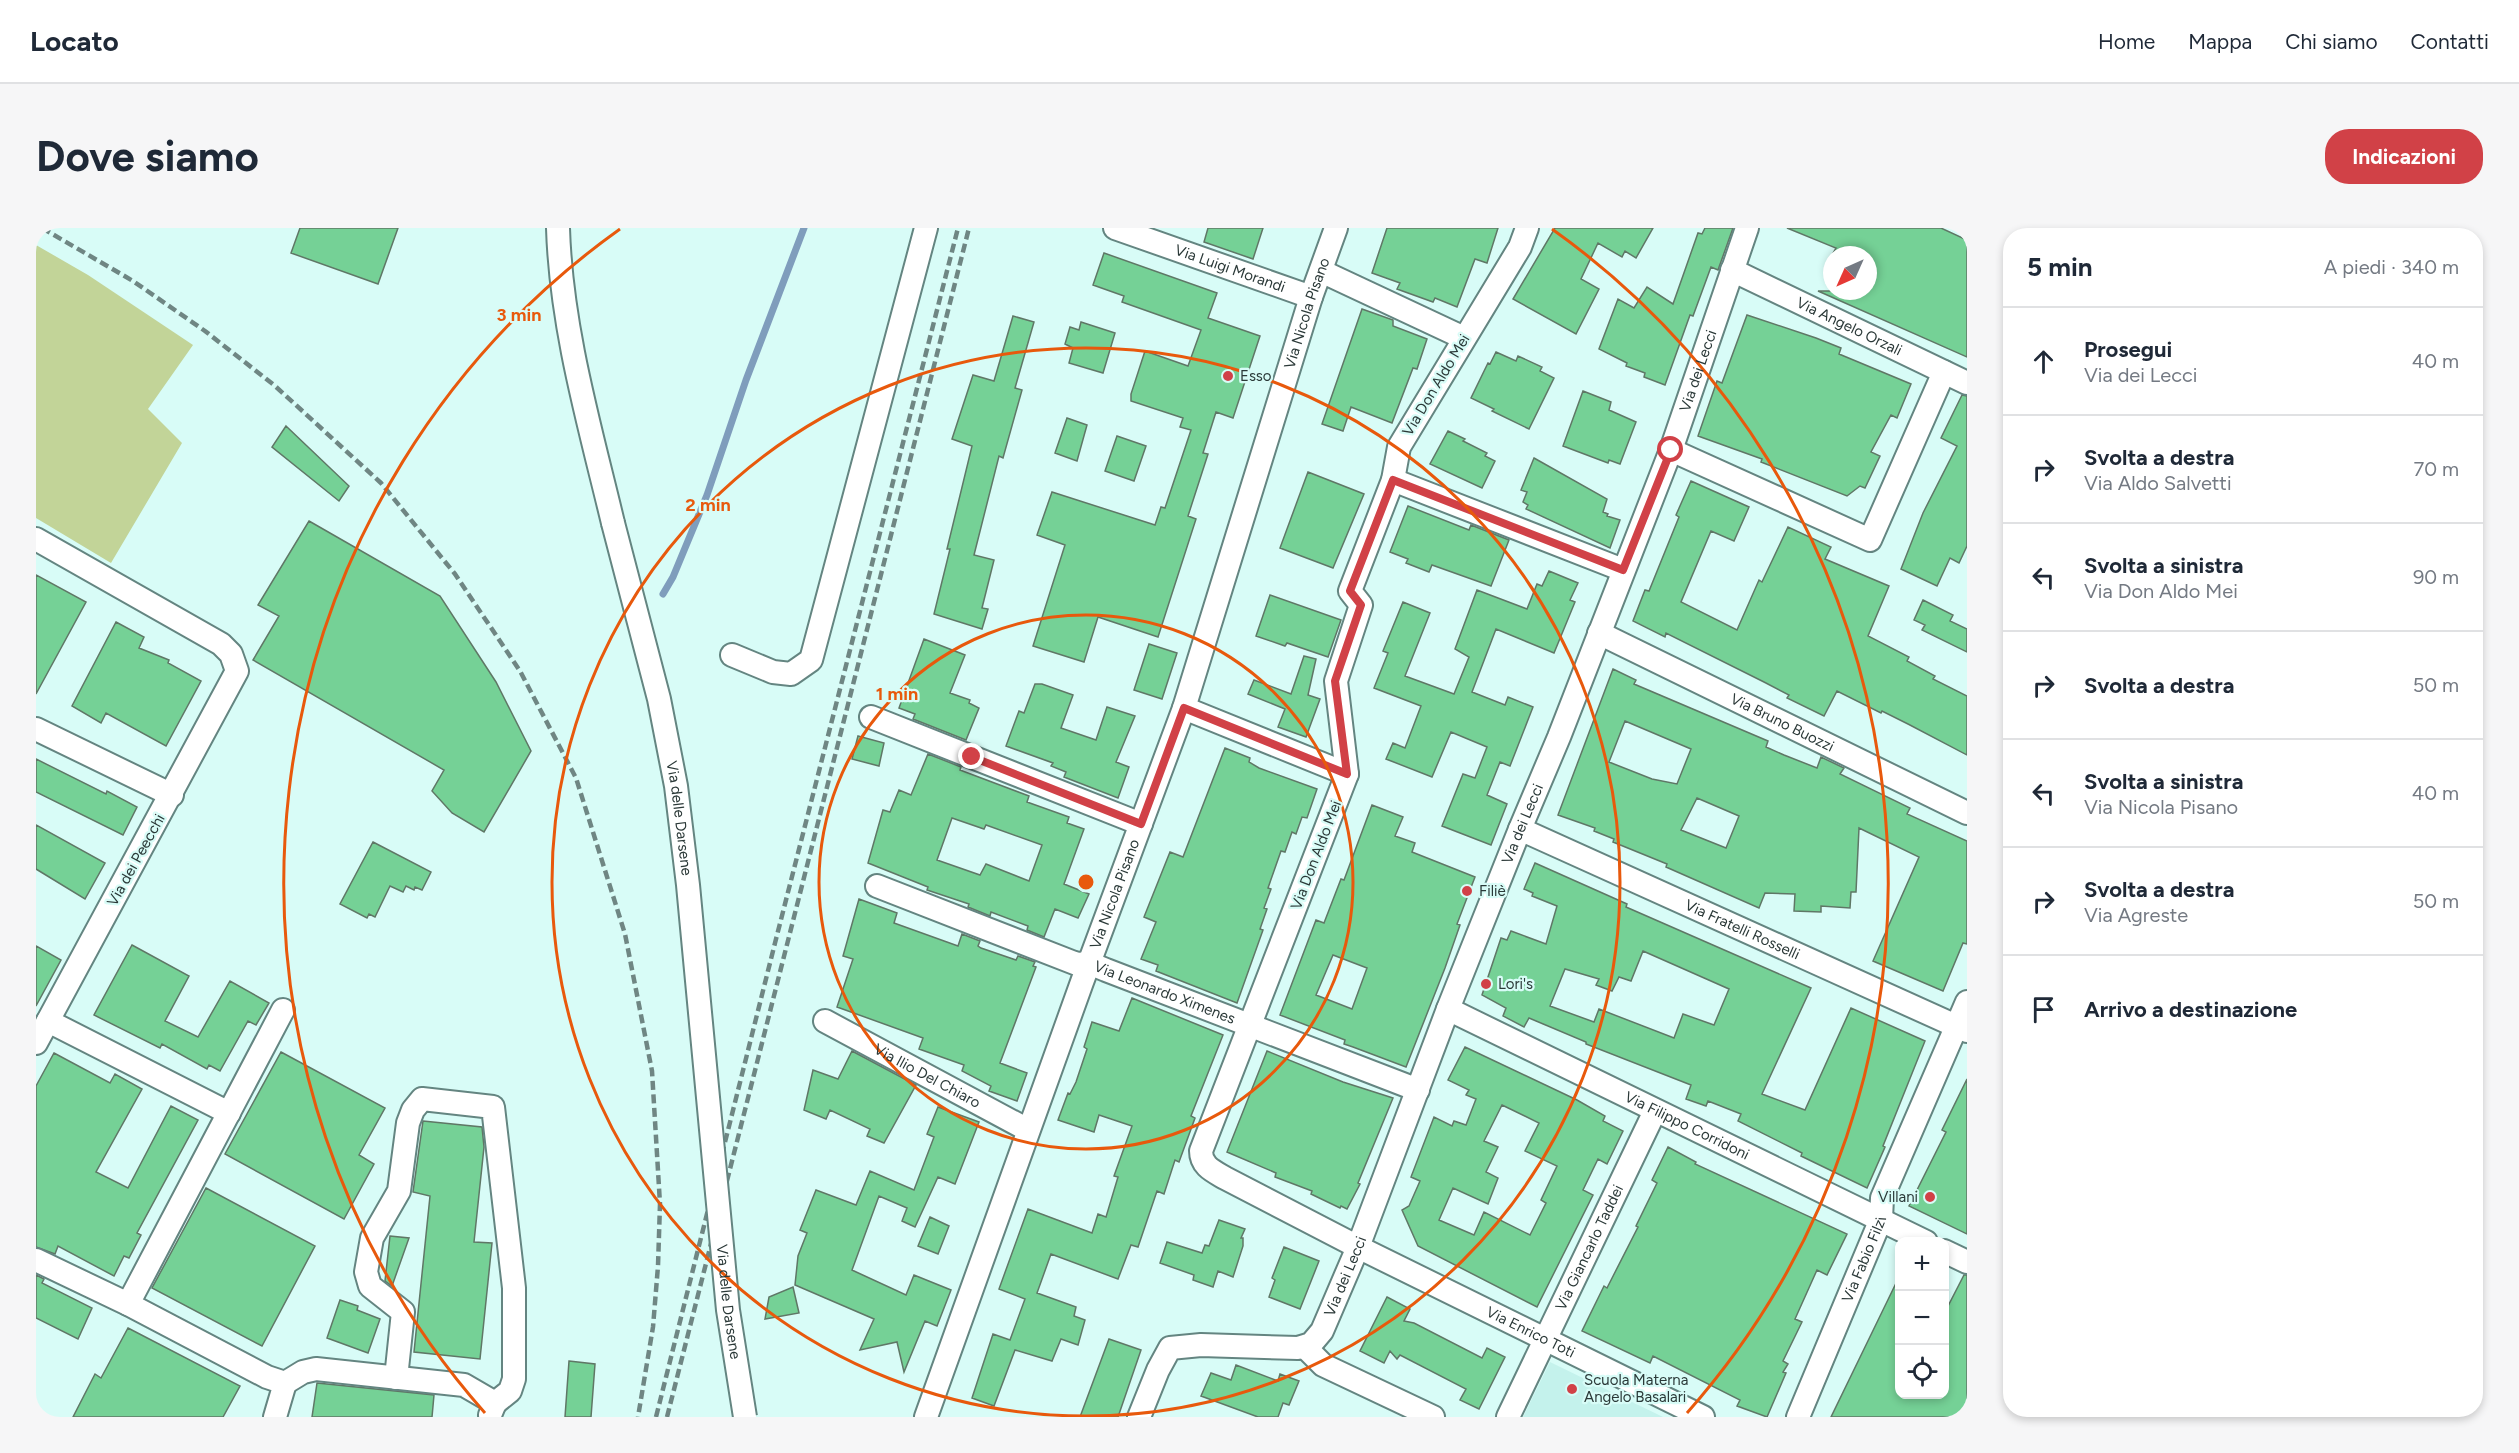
<!DOCTYPE html>
<html lang="it">
<meta charset="utf-8">
<style>
:root{--surface:#fff;--page:#f6f6f7;--text:#1f2937;--muted:#747a83;--line:#e0e1e3;--accent:#d14147}
body{margin:0;font-family:Figtree,sans-serif;background:var(--page);color:var(--text)}
.controls{position:absolute;right:18px;bottom:18px;display:grid;overflow:hidden;border-radius:12px;box-shadow:0 3px 9px #0003}
.controls button{width:54px;height:54px;display:grid;place-items:center;padding:0;border:0;border-bottom:2px solid var(--line);background:var(--surface);color:var(--text);font:30px sans-serif}
.compass{position:absolute;left:1787px;top:18px;width:54px;height:54px;border-radius:50%;background:var(--surface);box-shadow:0 3px 9px #0003;rotate:225deg}
.stop{position:absolute;width:18px;height:18px;margin:-14px;border:4px solid #d14147;border-radius:50%;background:#fff}
.stop.end{background:#d14147;border-color:#fff;box-shadow:0 2px 6px #0008}
.list{margin:0;padding:0;list-style:none}
h2{display:flex;justify-content:space-between;align-items:center;height:78px;margin:0;padding:0 24px;font-size:26px}
h2 small{font-size:20px;font-weight:400;color:var(--muted)}
.list li{display:grid;grid-template-columns:39px 1fr auto;gap:18px;align-items:center;box-sizing:border-box;height:108px;padding:0 24px;border-top:2px solid var(--line)}
.list b{display:block;font-size:22px;white-space:nowrap}
.list p{margin:0;font-size:20px;white-space:nowrap;color:var(--muted)}
.list em{font-size:20px;font-style:normal;color:var(--muted)}
.icon{flex:none;width:33px;height:33px;fill:none;stroke:currentColor;stroke-width:2;stroke-linecap:round;stroke-linejoin:round}
.map{position:relative;flex:none;width:1931px;height:1189px;overflow:hidden;border-radius:24px}
header{display:flex;align-items:center;gap:36px;box-sizing:border-box;height:84px;padding:0 30px;background:var(--surface);border-bottom:2px solid var(--line)}
header strong{font-size:28px}
nav{display:flex;gap:33px;margin-inline-start:auto;font-size:21px}
.intro{display:flex;align-items:center;justify-content:space-between;box-sizing:border-box;height:144px;padding:0 36px}
h1{margin:0;font-size:42px}
.button{padding:15px 27px;border-radius:24px;background:var(--accent);color:#fff;font-size:21px;font-weight:700}
main{display:flex;gap:36px;padding:0 36px}
aside{flex:1;background:var(--surface);border-radius:24px;box-shadow:0 3px 9px #0003}
.map>svg:first-child{display:block}
.built{fill:#c4f2ec}
.green{fill:#c2d498}
.lines{fill:none;stroke-linecap:round;stroke-linejoin:round}
.stream{stroke:#7f9dbc;stroke-width:7}
.building{fill:#75d196;stroke:#5f7766;stroke-width:1.5;fill-rule:evenodd}
.minor-casing{stroke:#648581;stroke-width:26}
.minor{stroke:#fff;stroke-width:22}
.rail{stroke:#6f8683;stroke-width:4.5;stroke-dasharray:9 4.5;stroke-linecap:butt}
.minor-bridge-casing{stroke:#648581;stroke-width:26;stroke-linecap:butt}
.minor-bridge{stroke:#fff;stroke-width:22}
.route{stroke:#d14147;stroke-width:8}
.ring{fill:none;stroke:#e8590c;stroke-width:3}
.poi-dot{fill:#d14147;stroke:#d8fcf7;stroke-width:2}
.labels{text-anchor:middle;stroke-width:4.5;stroke-linejoin:round;paint-order:stroke}
.street-label{font-size:15px;fill:#2b3938;stroke:#d8fcf7}
.poi-label{font-size:15px;fill:#2b3938;stroke:#d8fcf7;text-anchor:start}
.centre{fill:#e8590c;stroke:#d8fcf7;stroke-width:3}
.ring-label{font-size:18px;text-anchor:middle;font-weight:bold;fill:#e8590c;stroke:#d8fcf7;stroke-width:4.5;stroke-linejoin:round;paint-order:stroke}
</style>
<header>
<strong>Locato</strong>
<nav><a>Home</a><a>Mappa</a><a>Chi siamo</a><a>Contatti</a></nav>
</header>
<div class="intro"><h1>Dove siamo</h1><a class="button">Indicazioni</a></div>
<main>
<div class="map">
<svg width="1931" height="1189" viewBox="0 0 1931 1189">
<rect width="100%" height="100%" fill="#d8fcf7"/>
<!-- built -->
<path class="built" d="M1514 1134 1627 1189H1487Z"/>
<!-- green -->
<path class="green" d="M0 17 52 47 157 117 112 181 146 215 75 335 0 290Z"/>
<g class="lines">
<!-- stream -->
<path class="stream" d="M627 366 637 349 671 267 710 152 768 0"/>
</g>
<!-- building -->
<path class="building" d="M264 0H362L342 56 255 25Z
M1172 0H1227L1217 31 1168 14Z
M1351 0H1462L1451 35 1439 31 1421 79 1399 70 1397 74 1361 61 1364 55 1336 45Z
M1519 0H1617L1600 30 1589 23 1586 29 1562 15 1545 51 1563 61 1540 106 1477 71Z
M1669 0H1697L1682 42 1675 39 1657 88 1654 87 1629 157 1608 149 1609 145 1590 138 1591 135 1563 121 1582 71 1598 80 1611 59 1637 76 1662 5 1666 6Z
M1751 0H1905L1931 12V129L1782 63H1832V27H1796L1800 20Z
M1068 25 1181 65 1172 90 1224 108 1197 190 1180 184 1167 225 1172 226 1152 288 1160 291 1122 409 1062 389 1048 434 997 418 1029 317 1001 307 1016 264 1119 297 1125 279 1129 280 1155 202 1144 199 1147 190 1095 173V166L1109 123 1152 138 1165 102 1086 74 1088 68 1057 57Z
M1326 81 1357 92V98L1391 111 1381 141 1377 140 1356 195 1315 179 1307 203 1286 196Z
M1711 87 1780 110 1805 120 1803 126 1875 156 1861 190 1855 187 1835 224 1844 228 1829 260 1824 258 1811 268 1725 234 1726 231 1662 208 1681 153 1686 155Z
M977 88 998 94 979 160 986 162 967 230 963 228 938 327 958 332 946 380 952 381 946 401 898 386 914 321H911L936 218 916 211 937 147 958 153Z
M1045 94 1079 105 1067 145 1033 135 1037 120 1029 116 1034 99 1043 102Z
M1460 124 1480 133 1482 128 1506 139 1504 143 1518 150 1493 201 1456 183 1458 181 1435 170 1452 135 1454 136Z
M1547 163 1575 174 1573 182 1600 194 1584 236 1573 232 1572 235 1527 218Z
M1926 167 1931 168V318L1923 335 1914 330 1901 358 1865 341 1887 285 1921 218 1905 210Z
M1031 190 1051 197 1041 233 1019 225Z
M250 198 313 258 303 273 236 219Z
M1412 203 1429 211 1427 213 1451 225 1449 228 1459 233 1446 260 1394 236Z
M1081 208 1110 218 1098 253 1069 243Z
M1498 230 1571 271 1567 284 1572 286 1571 288 1584 292 1574 320 1490 281 1492 277 1487 274 1491 264 1485 262Z
M1272 244 1328 266 1297 340 1244 320Z
M1655 253 1713 279 1698 313 1675 303 1645 374 1701 402 1723 352 1726 354 1752 299 1795 319 1789 331 1853 358 1832 408 1873 429 1871 433 1899 448 1897 451 1931 468V527L1872 496 1846 483 1845 485 1801 463 1788 488 1751 470 1753 467 1728 454 1630 405 1629 409 1597 393 1609 362 1613 363 1643 289 1640 287Z
M1372 278 1433 302 1435 297 1473 312 1455 358 1396 337 1393 344 1370 335 1372 331 1354 324Z
M273 293 404 368 460 454 495 523 448 604 416 585 396 563 408 542 217 432 243 388 222 377Z
M1513 343 1542 355 1534 372 1539 374 1518 425 1460 401 1436 464 1469 477 1472 469 1497 479 1474 538 1464 534 1451 567 1471 576 1455 617 1406 598 1427 546 1439 550 1451 519 1415 504 1396 549 1350 531 1357 515 1369 520 1385 478 1338 460 1352 425 1347 423 1367 374 1394 385 1369 448 1418 466 1433 429 1419 421 1441 362 1491 381 1501 356 1506 358Z
M0 347 50 374 0 466Z
M1234 367 1305 392 1292 429 1251 415 1249 418 1220 408Z
M1887 372 1917 387 1914 393 1931 401V424L1886 402 1889 397 1878 392Z
M80 394 108 409 103 420 133 432 132 435 165 453 130 518 70 485 65 495 36 478Z
M888 411 929 427 914 465 934 472 933 475 943 480 930 512 877 491 879 486 863 480Z
M1113 416 1141 425 1126 471 1098 462Z
M1268 428 1280 431 1272 467 1284 471 1270 509 1242 499 1249 481 1212 466 1218 452 1255 466Z
M1577 441 1600 452 1598 456 1732 513 1730 519 1748 527 1781 540 1785 529 1808 540 1804 546 1874 580 1871 586 1931 613V716L1927 715 1907 763 1837 733 1883 629 1823 600 1820 664H1815L1814 680 1785 678V684L1758 683 1759 666 1729 665 1723 680 1630 639 1631 636 1577 614 1578 611 1558 603 1559 600 1522 587ZM1589 493 1655 521 1641 556 1616 551 1573 534ZM1661 570 1703 588 1690 620 1645 602Z
M999 456H1006L1037 467 1025 500 1060 512 1071 479 1099 488 1080 534 1093 539 1082 570 1028 549 1030 544 1015 538 1017 535 970 518 983 483 988 485Z
M822 508 848 515 843 538 816 531Z
M1189 520 1214 530 1213 534 1223 540 1281 561 1271 590 1266 589 1260 606 1256 604 1249 624 1245 623 1232 660 1235 661 1228 680 1231 681 1224 701 1227 702 1201 775 1120 743 1122 737 1105 731 1120 694 1108 689 1134 624 1147 629Z
M892 526 925 539 924 542 993 568 991 574 1033 589 1031 595 1048 601 1028 656 1053 666 1042 690 1019 681 1008 709 991 702 992 698 955 684 954 688 932 679 933 676 891 662 892 659 832 635 847 582 854 584 863 562 875 567ZM916 590 948 601 950 597 1006 617 993 653 950 636 944 647 901 632Z
M0 531 70 566 71 563 101 579 87 607 0 564Z
M1336 577 1367 589 1359 608 1379 615 1376 624 1439 649 1421 696 1424 697 1409 740 1370 839 1317 819 1308 816 1309 812 1244 787 1280 692 1288 695 1305 651 1308 652ZM1297 727 1331 740 1316 781 1280 767Z
M0 597 69 635 49 671 0 641Z
M337 614 395 644 386 662 379 659 378 662 370 658 367 664 354 658 339 689 333 686 331 690 304 676Z
M1499 635 1591 676 1590 679 1775 760 1726 866 1769 882 1815 780 1889 813 1847 918 1849 919 1831 960 1765 928 1766 925 1702 893 1705 886 1672 873 1670 878 1650 871 1655 857 1550 816V814L1493 790 1488 799 1467 788 1470 780 1446 767 1465 710 1471 712 1475 703 1510 716 1521 678 1496 668 1497 665 1488 661ZM1607 723 1693 761 1678 797 1647 786 1638 810 1563 781 1558 794 1514 778 1529 741 1563 751 1560 757 1576 763 1583 749 1595 753Z
M823 671 861 685 858 695 922 718 926 706 944 713 942 718 945 720 980 732 982 728 999 734 997 738 1000 739 964 835 991 845 981 873 953 863 955 858 926 843 928 837 883 821 887 810 801 779 817 731 807 728Z
M96 717 153 748 129 793 162 809 194 753 233 775 220 797 212 793 184 843 173 837 171 841 126 816 124 820 58 787Z
M0 718 25 732 0 778Z
M1096 770 1187 807 1155 888 1159 890 1143 934 1139 932 1128 966 1121 963 1102 1019 1095 1017 1082 1051 1015 1026 1001 1065 1040 1079 1038 1088 1049 1092 1042 1117 1025 1111 1016 1133 979 1122 958 1178 936 1170 957 1106 974 1112 989 1071 963 1061 992 981 1056 1005 1062 986 1070 989 1082 949 1078 948 1096 898 1063 887 1058 904 1022 892 1032 865 1034 866 1040 854 1051 821 1048 819 1056 794 1083 803Z
M1429 819 1541 872 1569 888 1567 893 1587 903 1571 936 1562 931 1547 962 1557 967 1501 1079 1382 1018 1366 982 1373 978 1384 953 1375 949 1398 889 1416 898 1418 893 1430 897 1440 871 1430 867 1433 862 1412 852ZM1466 877 1503 895 1489 923 1521 938 1505 972 1510 975 1494 1007 1448 984 1438 1007 1403 992 1417 960 1452 976 1462 950 1450 944 1462 919 1448 913Z
M816 823 880 857 848 915 831 908 834 901 794 882 790 891 768 882 777 842 802 851Z
M1231 823 1307 854 1357 870 1322 955 1324 956 1311 981 1305 978 1304 980 1275 966 1276 963 1239 949 1240 945 1191 924Z
M245 824 349 880 323 927 338 936 308 991 189 926Z
M18 825 74 855 79 846 106 861 60 944 92 960 135 878 162 892 101 1005 105 1007 93 1030 88 1028 78 1048 22 1018 19 1026 0 1019V858Z
M1931 851V1006L1873 978 1910 904 1906 902Z
M902 879 943 894 919 956 902 949 879 999 866 993 871 980 843 968 816 1042 870 1067 878 1047 915 1062 901 1098 889 1093 868 1144 861 1114 824 1122 838 1091 759 1057 762 1028 771 1005 764 1002 780 962 820 977 834 943 878 962 898 909 891 906Z
M387 893 446 899 448 919 438 1014 456 1015 444 1131 378 1124 394 968 377 964Z
M1632 919 1660 934 1659 936 1811 1006 1791 1047 1781 1042 1759 1091 1766 1094 1747 1133 1752 1136 1747 1144 1750 1145 1731 1189 1701 1178 1704 1172 1617 1128 1614 1135 1546 1103 1568 1058 1571 1060 1602 999 1600 998 1621 955 1616 952Z
M170 960 279 1018 226 1118 116 1060Z
M894 989 913 998 902 1026 882 1018Z
M1183 992 1209 1001 1205 1010H1207V1018L1197 1049 1182 1043 1177 1059 1157 1052 1158 1047 1124 1035 1131 1014 1166 1025 1169 1017 1173 1018Z
M354 1008 373 1010 356 1058 349 1053Z
M1248 1019 1283 1033 1264 1081 1233 1069 1239 1052 1236 1050Z
M0 1047 8 1051 6 1055 56 1080 42 1111 0 1090Z
M1928 1047H1931V1189H1795L1863 1049V1167H1908V1086Z
M757 1059 763 1085 729 1091 733 1069Z
M1351 1069 1374 1081 1368 1093 1378 1095 1446 1130 1451 1120 1469 1129 1443 1181 1424 1172 1430 1161 1364 1127 1361 1131 1354 1123 1348 1135 1324 1123Z
M304 1072 322 1078 321 1082 344 1091 332 1125 291 1110Z
M92 1100 204 1158 187 1189H37L59 1146 65 1150Z
M1073 1111 1105 1122 1082 1189H1044Z
M533 1133 559 1136 555 1189H529Z
M1200 1137 1242 1153 1244 1146 1263 1153 1253 1177 1247 1175 1242 1189H1222L1165 1168 1175 1145 1195 1152Z
M281 1155 398 1167 396 1189H276Z"/>
<g class="lines">
<!-- minor casing -->
<g class="minor-casing">
<g id="minor">
<path d="M522 0C525 100 554 199 577 295"/>
<path id="s1" d="M1079 0 1275 69"/>
<path id="s2" d="M1491 0 1484 19 1363 219 1357 252 1314 363 1325 377 1300 453 1311 546 1165 923C1165 938 1177 943 1189 950L1322 1019 1667 1189"/>
<path id="s3" d="M1696 42 1931 155"/>
<path d="M1285 43 1428 110"/>
<path d="M1635 222 1834 312 1908 144"/>
<path d="M1357 252 1587 342"/>
<path d="M0 311 185 416 195 426 201 443 0 815"/>
<path id="s4" d="M1563 405 1931 585"/>
<path d="M696 427 737 444 755 446 775 432 890 0"/>
<path d="M1148 480 1311 546"/>
<path d="M835 489 1105 596"/>
<path d="M0 501 136 567"/>
<path id="s5" d="M1484 601 1931 803"/>
<path id="s6" d="M841 658 1041 736 1053 735 1070 742 1382 862"/>
<path id="s7" d="M1412 781 1890 1014"/>
<path d="M12 793 193 885"/>
<path id="s8" d="M789 793 992 902"/>
<path d="M1908 1023 1931 1034"/>
<path d="M0 1032 92 1076 231 1149 249 1155 239 1189"/>
<path d="M92 1076 247 782"/>
<path d="M1269 1119 1287 1137 1397 1189"/>
<path d="M360 1150 367 1084 334 1058 330 1044 336 1010 363 963 372 895 377 882 386 871 457 879 478 1060V1151L474 1163 459 1175"/>
<path d="M249 1155 267 1144 280 1141 428 1157 459 1175 454 1187"/>
<path id="s9" d="M890 1189 1046 754 1148 480 1275 69 1300 0"/>
<path id="s10" d="M1103 1189 1122 1142 1134 1120 1165 1117 1262 1120 1275 1116 1286 1103 1322 1019 1412 781 1484 601 1523 509 1635 222 1711 0"/>
<path id="s11" d="M1472 1189 1619 883"/>
<path id="s12" d="M1762 1189 1845 991 1846 970 1931 774"/>
</g>
</g>
<!-- minor -->
<use href="#minor" class="minor"/>
<!-- rail -->
<path class="rail" d="M6 0 97 53 169 103 238 157 345 255 419 346 484 443 540 550 589 706 616 843 624 976 622 1038 617 1099 602 1189
M620 1189 739 715 922 0
M631 1189 933 0"/>
<!-- minor-bridge casing -->
<g class="minor-bridge-casing">
<g id="minor-bridge">
<path id="s13" d="M577 295 623 471 640 558 652 657 692 1082 709 1189"/>
</g>
</g>
<!-- minor-bridge -->
<use href="#minor-bridge" class="minor-bridge"/>
</g>
<g class="lines">
<!-- route -->
<path class="route" d="M936 529 1105 596 1148 480 1311 546 1299 453 1325 377 1314 363 1357 252 1587 342 1635 222"/>
</g>
<!-- distance rings -->
<g class="ring">
<circle cx="1050" cy="654" r="267"/>
<circle cx="1050" cy="654" r="534"/>
<path d="M449 1185A802 802 0 0 1 584 1M1516 1A802 802 0 0 1 1651 1185"/>
</g>
<!-- markers -->
<g class="poi-dot">
<circle cx="1192" cy="148" r="6"/>
<circle cx="1431" cy="663" r="6"/>
<circle cx="1450" cy="756" r="6"/>
<circle cx="1894" cy="969" r="6"/>
<circle cx="1536" cy="1161" r="6"/>
</g>
<g class="labels">
<!-- street labels -->
<g class="street-label">
<text dy="5" stroke="none"><textPath href="#s1" startOffset="122">Via Luigi Morandi</textPath></text>
<text dy="5" stroke="none"><textPath href="#s9" startOffset="1168">Via Nicola Pisano</textPath></text>
<text dy="5" stroke="none"><textPath href="#s3" startOffset="130">Via Angelo Orzali</textPath></text>
<text dy="5" stroke="none"><textPath href="#s10" startOffset="1266">Via dei Lecci</textPath></text>
<text transform="translate(1400 157) rotate(-59)" y="5">Via Don Aldo Mei</text>
<text dy="5" stroke="none"><textPath href="#s4" startOffset="204">Via Bruno Buozzi</textPath></text>
<text dy="5" stroke="none"><textPath href="#s13" startOffset="303">Via delle Darsene</textPath></text>
<text dy="5" stroke="none"><textPath href="#s10" startOffset="780">Via dei Lecci</textPath></text>
<text transform="translate(1280 627) rotate(-69)" y="5">Via Don Aldo Mei</text>
<text transform="translate(100 632) rotate(-61)" y="5">Via dei Peecchi</text>
<text dy="5" stroke="none"><textPath href="#s9" startOffset="556">Via Nicola Pisano</textPath></text>
<text dy="5" stroke="none"><textPath href="#s5" startOffset="244">Via Fratelli Rosselli</textPath></text>
<text dy="5" stroke="none"><textPath href="#s6" startOffset="308">Via Leonardo Ximenes</textPath></text>
<text dy="5" stroke="none"><textPath href="#s8" startOffset="116">Via Ilio Del Chiaro</textPath></text>
<text dy="5" stroke="none"><textPath href="#s7" startOffset="266">Via Filippo Corridoni</textPath></text>
<text dy="5" stroke="none"><textPath href="#s11" startOffset="188">Via Giancarlo Taddei</textPath></text>
<text dy="5" stroke="none"><textPath href="#s12" startOffset="171">Via Fabio Filzi</textPath></text>
<text dy="5" stroke="none"><textPath href="#s10" startOffset="294">Via dei Lecci</textPath></text>
<text dy="5" stroke="none"><textPath href="#s13" startOffset="789">Via delle Darsene</textPath></text>
<text dy="5" stroke="none"><textPath href="#s2" startOffset="1383">Via Enrico Toti</textPath></text>
</g>
<!-- poi labels -->
<g class="poi-label">
<text x="1204" y="153">Esso</text>
<text x="1443" y="668">Filiè</text>
<text x="1462" y="761">Lori's</text>
<text x="1882" y="974" text-anchor="end">Villani</text>
<text x="1548" y="1157">Scuola Materna<tspan x="1548" dy="17">Angelo Basalari</tspan></text>
</g>
</g>
<circle cx="1050" cy="654" r="9" class="centre"/>
<g class="ring-label">
<text x="483" y="93">3 min</text>
<text x="672" y="283">2 min</text>
<text x="861" y="472">1 min</text>
</g>
</svg>
<div class="controls">
<button>+</button>
<button>−</button>
<button><svg class="icon" aria-label="locate" viewBox="0 0 24 24"><circle cx="12" cy="12" r="6"/><path d="M12 2v4M12 18v4M2 12h4M18 12h4"/></svg></button>
</div>
<svg class="compass" viewBox="-18 -18 36 36"><path d="M0-13l5 13h-10z" fill="#e53935"/><path d="M0 13l5-13h-10z" fill="#747a83"/></svg>
<div class="stop" style="left:1635px;top:222px"></div>
<div class="stop end" style="left:936px;top:529px"></div>
</div>
<aside>
<h2>5 min<small>A piedi · 340 m</small></h2>
<ul class="list">
<li><svg class="icon" aria-label="ahead" viewBox="0 0 24 24"><path d="M12 20V5M6 11l6-6 6 6"/></svg><div><b>Prosegui</b><p>Via dei Lecci</p></div><em>40 m</em></li>
<li><svg class="icon" aria-label="right" viewBox="0 0 24 24"><path d="M7 20v-9h11M14 6l5 5-5 5"/></svg><div><b>Svolta a destra</b><p>Via Aldo Salvetti</p></div><em>70 m</em></li>
<li><svg class="icon" aria-label="left" viewBox="0 0 24 24"><path d="M17 20v-9H6M10 6l-5 5 5 5"/></svg><div><b>Svolta a sinistra</b><p>Via Don Aldo Mei</p></div><em>90 m</em></li>
<li><svg class="icon" aria-label="right" viewBox="0 0 24 24"><path d="M7 20v-9h11M14 6l5 5-5 5"/></svg><div><b>Svolta a destra</b></div><em>50 m</em></li>
<li><svg class="icon" aria-label="left" viewBox="0 0 24 24"><path d="M17 20v-9H6M10 6l-5 5 5 5"/></svg><div><b>Svolta a sinistra</b><p>Via Nicola Pisano</p></div><em>40 m</em></li>
<li><svg class="icon" aria-label="right" viewBox="0 0 24 24"><path d="M7 20v-9h11M14 6l5 5-5 5"/></svg><div><b>Svolta a destra</b><p>Via Agreste</p></div><em>50 m</em></li>
<li><svg class="icon" aria-label="arrive" viewBox="0 0 24 24"><path d="M6 21V4h12l-3 4 3 4H6"/></svg><div><b>Arrivo a destinazione</b></div></li>
</ul>
</aside>
</main>
